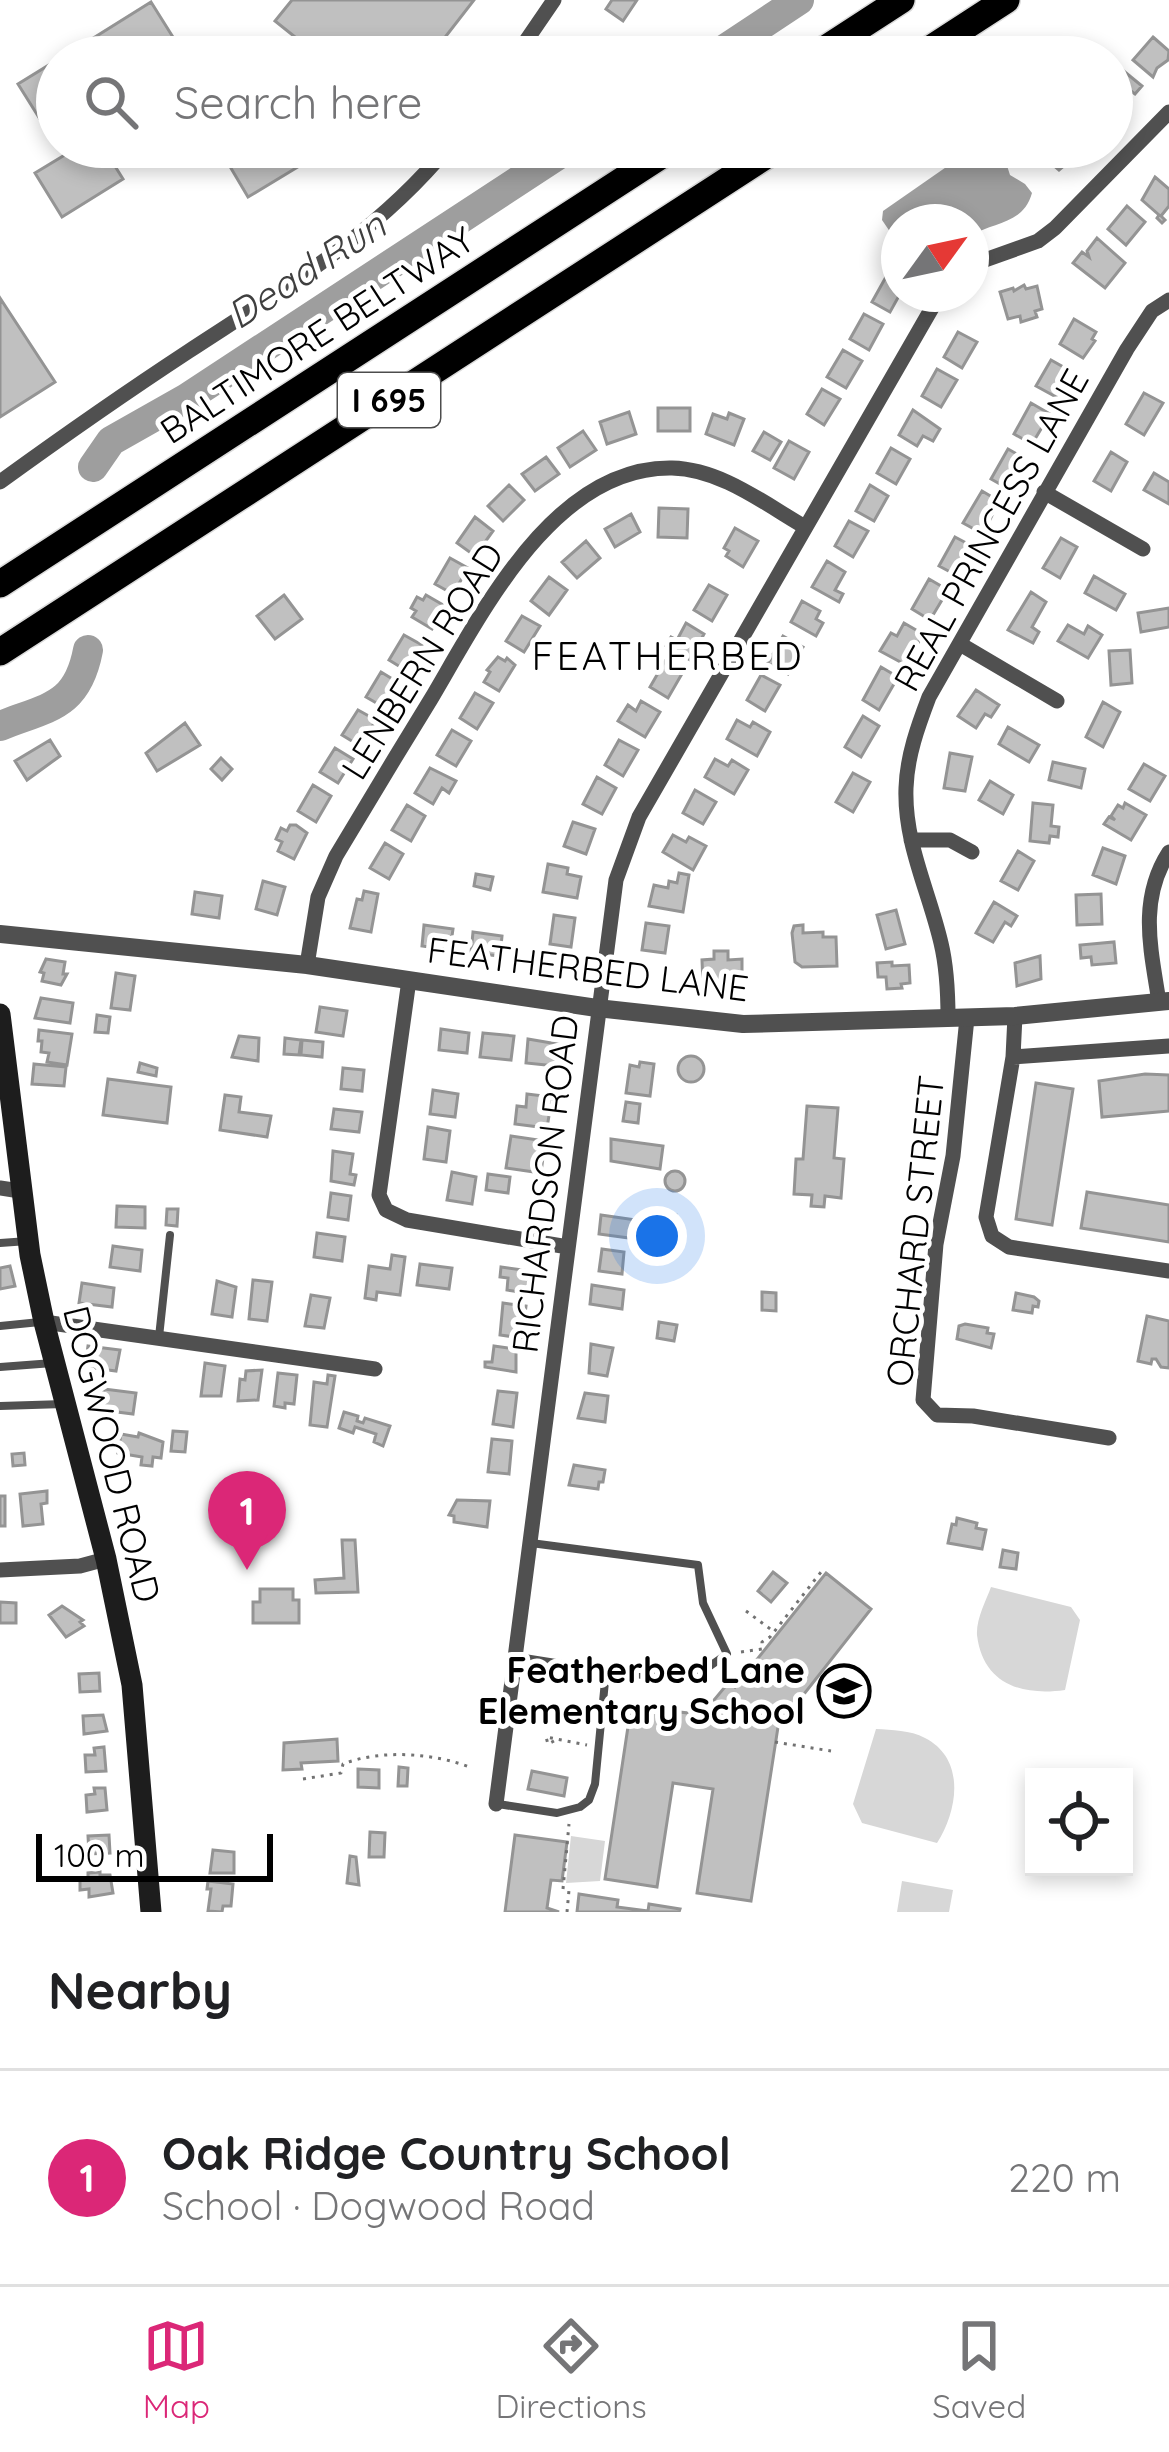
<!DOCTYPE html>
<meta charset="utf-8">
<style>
:root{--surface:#fff;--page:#f2f2f2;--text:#202124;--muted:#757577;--line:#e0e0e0;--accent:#db2777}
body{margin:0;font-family:Quicksand,sans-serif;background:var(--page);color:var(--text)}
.controls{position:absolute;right:36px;bottom:36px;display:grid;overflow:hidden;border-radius:0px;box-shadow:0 6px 18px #0003}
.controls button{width:108px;height:108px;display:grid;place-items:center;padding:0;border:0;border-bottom:3px solid var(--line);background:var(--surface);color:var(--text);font:60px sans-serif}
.compass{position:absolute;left:881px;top:204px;width:108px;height:108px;border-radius:50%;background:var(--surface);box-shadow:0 6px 18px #0003;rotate:57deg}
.scale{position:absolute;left:36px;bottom:30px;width:237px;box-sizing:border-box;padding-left:12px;border:6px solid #000;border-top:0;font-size:33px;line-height:42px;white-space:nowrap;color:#000;-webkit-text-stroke:9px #fff;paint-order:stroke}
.you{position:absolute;left:657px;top:1236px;width:42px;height:42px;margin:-30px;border:9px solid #fff;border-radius:50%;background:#1a73e8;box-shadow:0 0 0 18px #1a73e833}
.badge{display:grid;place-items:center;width:78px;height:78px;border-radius:50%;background:var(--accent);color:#fff;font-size:39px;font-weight:700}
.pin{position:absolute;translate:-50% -99px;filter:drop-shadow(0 3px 6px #0008)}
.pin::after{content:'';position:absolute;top:63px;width:42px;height:36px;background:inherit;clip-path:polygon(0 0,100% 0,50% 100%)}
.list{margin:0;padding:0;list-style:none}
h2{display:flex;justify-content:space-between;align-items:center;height:156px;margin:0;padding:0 48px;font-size:51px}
h2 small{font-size:39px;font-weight:400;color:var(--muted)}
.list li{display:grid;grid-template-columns:78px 1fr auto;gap:36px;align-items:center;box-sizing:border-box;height:216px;padding:0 48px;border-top:3px solid var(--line)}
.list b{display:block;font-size:45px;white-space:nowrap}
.list p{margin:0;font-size:39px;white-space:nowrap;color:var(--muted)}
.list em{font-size:39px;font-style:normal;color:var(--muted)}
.icon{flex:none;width:66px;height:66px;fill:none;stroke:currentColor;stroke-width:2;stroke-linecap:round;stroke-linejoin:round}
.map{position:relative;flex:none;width:1169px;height:1912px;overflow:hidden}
.search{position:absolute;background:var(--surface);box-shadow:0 6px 18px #0003;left:36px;right:36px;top:36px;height:132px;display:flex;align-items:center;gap:30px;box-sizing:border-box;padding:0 42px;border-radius:66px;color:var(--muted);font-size:45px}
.sheet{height:372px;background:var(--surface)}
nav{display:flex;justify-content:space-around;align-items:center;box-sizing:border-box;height:168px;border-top:3px solid var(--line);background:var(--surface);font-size:33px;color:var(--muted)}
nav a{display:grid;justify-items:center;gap:6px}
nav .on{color:var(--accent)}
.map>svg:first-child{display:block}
.green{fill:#d7d7d7}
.water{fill:#9e9e9e}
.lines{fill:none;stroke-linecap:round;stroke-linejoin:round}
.river{stroke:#9e9e9e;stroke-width:30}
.building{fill:#c0c0c0;stroke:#949494;stroke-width:3}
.motorway-casing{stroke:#dbdbdb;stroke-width:30}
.path{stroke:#727272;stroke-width:3;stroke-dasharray:3 6;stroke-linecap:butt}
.service{stroke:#505050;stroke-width:8}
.minor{stroke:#505050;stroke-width:15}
.tertiary{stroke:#505050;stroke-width:18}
.secondary{stroke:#1d1d1d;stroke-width:21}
.motorway{stroke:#000;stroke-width:27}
.labels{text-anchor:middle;stroke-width:10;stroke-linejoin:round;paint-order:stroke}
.shield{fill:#fff;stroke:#4c4c4c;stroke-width:3}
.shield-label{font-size:33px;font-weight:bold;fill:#000}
.street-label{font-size:36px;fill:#000;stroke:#fff}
.poi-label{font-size:36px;font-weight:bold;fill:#000;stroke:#fff;text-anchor:end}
.water-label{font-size:39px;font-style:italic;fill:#3f3f3f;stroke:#fff}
.neighbourhood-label{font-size:39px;letter-spacing:3px;fill:#000;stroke:#fff}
</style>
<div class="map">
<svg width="1169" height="1912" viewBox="0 0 1169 1912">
<rect width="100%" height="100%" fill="#fff"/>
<!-- green -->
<path class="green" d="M991 1587 1071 1607 1080 1620 1065 1690C1023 1696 983 1685 977 1635 976 1619 986 1601 991 1587Z
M876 1729C892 1730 910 1730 925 1738 966 1759 958 1810 937 1843L862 1823 853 1804Z
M571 1836 605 1841 600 1881 566 1883Z
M902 1881 953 1890 949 1912H897Z"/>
<!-- water -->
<path class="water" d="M975 147H1001L1010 175 1025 184 1032 193C1023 225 994 221 971 236V222H899V245L882 220 883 211Z"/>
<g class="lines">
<!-- river -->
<path class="river" d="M713 57 799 0
M93 467 111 441 187 398 570 147
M0 726C47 707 77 708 88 650"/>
</g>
<!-- building -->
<path class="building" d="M292 0H474L446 36 451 40 438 57H320L275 21Z
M612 0H637L623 21 606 9Z
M151 2 181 50 169 57H63Z
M1153 37 1169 51 1168 60 1157 68 1153 77 1133 60Z
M57 60V126L48 132 18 84Z
M1120 68 1142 86 1135 94 1131 91 1122 103 1112 96V75Z
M78 147H103L123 179 62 217 35 173Z
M232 147H298L306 162 248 197 222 153Z
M1045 147H1074L1080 152 1059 170 1039 153Z
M1155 177 1169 189V206L1161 216 1165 220 1162 223 1157 218 1159 215 1142 200Z
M1127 206 1145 222 1126 245 1108 229Z
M1097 238 1125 263 1105 288 1073 263 1082 252 1089 257 1087 251Z
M887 275 899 282 900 294 890 312 872 302Z
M1024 285 1026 289 1037 286 1042 309 1035 311 1037 317 1021 322 1020 316 1008 319 1000 292 1013 288 1014 291Z
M0 298 55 382 0 417Z
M864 314 883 324 869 350 850 339Z
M1074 319 1096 332 1092 339 1095 341 1083 358 1060 344Z
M958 332 977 342 962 368 944 357Z
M843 350 862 361 846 388 827 377Z
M1051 360 1074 373 1066 393 1062 391 1058 398 1036 386Z
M937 369 957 380 941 407 922 396Z
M822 389 840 399 824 425 807 414Z
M1144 393 1163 403 1144 435 1126 424Z
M1031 403 1050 414 1032 444 1014 434Z
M658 408H690V431H658Z
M913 410 940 429 933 441 923 436 917 446 899 435Z
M629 412 636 434 607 444 600 422Z
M729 413 744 419 734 445 706 434 713 414 727 419Z
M583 431 596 450 570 467 558 448Z
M764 432 781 442 770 460 753 451Z
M789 441 809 452 794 479 774 468Z
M891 448 910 459 896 484 877 473Z
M1008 449 1024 458 1007 488 991 479Z
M1111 452 1127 462 1111 491 1094 481Z
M546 457 559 474 535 491 522 474Z
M1154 473 1169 482V504L1144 490Z
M509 485 524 500 503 521 488 506Z
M870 485 888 496 874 521 856 511Z
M982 491 999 501 983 534 963 523Z
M659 508 688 509 687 538 658 537Z
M631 514 640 532 615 547 605 529Z
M475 517 493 531 475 556 457 543Z
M849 521 868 531 853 557 835 546Z
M735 528 758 541 743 567 726 556 729 551 724 548Z
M955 537 972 546 956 575 939 566Z
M1061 538 1077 547 1060 578 1043 568Z
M586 541 600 558 577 578 562 562Z
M450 558 468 568 453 594 435 584Z
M827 561 845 572 835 590 843 594 839 602 812 587Z
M1094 576 1125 594 1116 610 1085 593Z
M549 577 567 590 549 615 531 601Z
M929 579 948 590 930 620 912 609Z
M709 585 727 595 712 621 694 610Z
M1031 592 1046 602 1032 627 1039 632 1033 643 1008 630Z
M284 595 302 619 275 639 257 616Z
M426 595 445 606 432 629 412 617 416 611 411 608 417 597 423 600Z
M802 601 820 611 816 619 823 623 816 636 791 622Z
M1169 608V627L1141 632 1138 613Z
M522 616 540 626 524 652 506 641Z
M686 623 704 634 690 660 666 646 671 637 677 640Z
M904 623 923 634 906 665 880 651 891 633 897 636Z
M1068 625 1084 634 1088 626 1102 635 1088 658 1058 641Z
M404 635 422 645 407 671 389 660Z
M783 636 803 647 788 674 768 663Z
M1130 650 1132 683 1111 685 1109 651Z
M498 657 505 661 507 658 515 665 499 691 484 682 490 672 487 670Z
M665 661 683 672 668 698 650 687Z
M881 667 898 677 879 710 863 700Z
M381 672 399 683 385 708 366 697Z
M761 675 780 685 765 711 747 700Z
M976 690 999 705 991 717 985 714 976 728 958 716Z
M475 693 493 703 477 729 460 718Z
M641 701 660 712 645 737 618 721 628 705 636 711Z
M1103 702 1120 712 1103 747 1086 737Z
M358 710 376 720 360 746 342 735Z
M863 716 879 726 861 757 845 747Z
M737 720 750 727 753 722 770 732 757 756 727 739Z
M185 723 200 745 157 771 146 753Z
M1008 727 1039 745 1029 762 999 744Z
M452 730 471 741 456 766 437 755Z
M50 740 60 756 27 780 15 761Z
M619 740 638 750 623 776 605 765Z
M335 748 353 759 338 783 320 772Z
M950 753 972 757 965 791 944 788Z
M221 758 232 769 222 780 211 769Z
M715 759 728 766 732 760 748 770 734 794 705 777Z
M1053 762 1085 769 1081 788 1049 780Z
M1144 764 1165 776 1150 801 1129 789Z
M430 768 456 781 449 793 442 788 433 804 415 793Z
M853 773 870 782 853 812 836 802Z
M597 777 616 788 602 814 583 804Z
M990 781 1013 795 1003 814 979 800Z
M313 785 331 796 316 822 298 811Z
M695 790 716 802 703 824 683 813Z
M1033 803 1053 805 1051 826 1059 827 1058 837 1050 836 1049 843 1030 841Z
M1125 803 1146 815 1131 840 1104 824 1109 817 1115 820 1111 816 1118 805 1123 808Z
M407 805 425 816 411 841 392 830Z
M573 822 595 829 586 854 564 846Z
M290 825H296L307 833 294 859 278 851 282 842 276 839 281 828 287 831Z
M673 835 686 842 689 837 706 846 693 870 663 852Z
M385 843 403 854 389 879 370 868Z
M1103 848 1125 856 1116 884 1093 875Z
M1018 851 1034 861 1018 890 1001 881Z
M548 864 568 868 567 874 581 877 577 898 543 892Z
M679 873 689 875 683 912 649 906 654 885 668 888 669 881 677 883Z
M476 874 493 877 490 890 474 886Z
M263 881 285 887 277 915 256 909Z
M364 891 378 894 371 932 350 928 357 899 362 900Z
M195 892 222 896 219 918 192 914Z
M1101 894 1102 924 1077 925 1076 895Z
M994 902 1017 916 1011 926 1005 922 993 942 976 933Z
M896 910 905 944 886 949 877 915Z
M554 915 575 918 571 947 550 944Z
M646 923 669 926 665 953 642 950Z
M424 925 453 929 450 950 422 946Z
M803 925V933L823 932V937H836L837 966 802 967 795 962 792 933 794 926Z
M473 932 502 936 500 956 471 953Z
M1114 942 1116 963 1092 965 1091 957 1081 958 1080 945Z
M714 951H728V960L742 959V987L721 985V990H713V984L703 985 702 960 714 959Z
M1040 956 1041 979 1017 986 1015 963Z
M46 959 65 962 63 974H67L61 985 42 981 44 973 40 972Z
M892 962V966L909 965 910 983 901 984 902 988 887 989 886 977H878L877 963Z
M116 973 135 976 130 1010 111 1008Z
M41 998 73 1003 70 1023 35 1018Z
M320 1007 347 1011 343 1036 316 1032Z
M97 1015 110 1017 108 1033 95 1032Z
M441 1029 469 1033 467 1053 439 1050Z
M39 1030 72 1034 67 1065 47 1062 49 1053 41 1052 42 1041H38Z
M483 1033 514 1036 511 1060 480 1057Z
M239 1036 259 1038 258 1061 232 1057Z
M285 1038 301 1040 299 1055 284 1054Z
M528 1039 569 1046 566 1067 526 1063Z
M302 1040 323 1042 322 1057 301 1055Z
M678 1069a13 13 0 1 1 26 0a13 13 0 1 1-26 0Z
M640 1062 654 1064 650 1096 626 1093 630 1065 639 1067Z
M140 1063 157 1068 156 1076 138 1072Z
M34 1064 66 1067 64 1086 32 1084Z
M343 1068 364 1070 362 1091 341 1089Z
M1145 1074 1169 1075V1111L1102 1117 1099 1081Z
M108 1079 171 1087 167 1123 103 1115Z
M1036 1083 1073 1089 1052 1225 1016 1219Z
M433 1090 458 1094 455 1117 430 1114Z
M527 1094 552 1097 547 1128 515 1124 517 1106 526 1107Z
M225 1095 241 1097 239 1112 271 1116 267 1137 220 1130Z
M626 1102 640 1104 638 1123 623 1121Z
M807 1106 838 1108 834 1158 844 1159 841 1198 825 1196 824 1207 811 1206 812 1195 794 1194 796 1159H803Z
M334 1109 362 1112 359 1132 331 1129Z
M428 1127 450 1131 446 1162 424 1159Z
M511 1136 545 1141 541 1173 506 1168Z
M611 1139 663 1146 660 1169 611 1161Z
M333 1151 353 1154 350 1174 356 1175 354 1185 331 1181Z
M665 1181a10 10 0 1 1 20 0a10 10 0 1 1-20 0Z
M452 1172 476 1177 472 1204 447 1200Z
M488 1174 510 1177 508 1193 486 1190Z
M1087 1192 1169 1205V1242L1081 1228Z
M331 1193 351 1196 348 1220 328 1217Z
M117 1206 145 1207V1228L116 1227Z
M167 1209H178L177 1226 166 1225Z
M661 1213 676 1215 674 1230 659 1228Z
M601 1215 636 1220 634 1232 630 1231 629 1238 599 1234Z
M317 1233 345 1237 342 1261 314 1257Z
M113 1246 142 1250 140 1271 110 1267Z
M602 1249 624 1252 622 1274 599 1271Z
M392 1255 405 1257 400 1295 377 1292 376 1300 365 1298 369 1266 390 1269Z
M420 1264 452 1268 449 1289 417 1285Z
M10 1266 15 1286 0 1289V1268Z
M501 1267 530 1271 527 1293 507 1290 508 1278 500 1277Z
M253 1280 272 1282 267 1321 249 1319Z
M217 1281 236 1287 232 1317 212 1314Z
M82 1283 114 1288 112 1307 79 1303Z
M592 1285 624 1290 622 1309 590 1304Z
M762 1292 776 1293V1311L762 1310Z
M1016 1293 1034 1297 1039 1301 1038 1307 1033 1306 1032 1313 1013 1310Z
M311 1295 330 1298 324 1328 305 1326Z
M503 1303 526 1306 522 1338 500 1335Z
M1147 1316 1169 1321V1368L1161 1367 1156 1359H1152L1151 1364 1138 1361Z
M659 1322 677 1325 674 1341 657 1338Z
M965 1324 988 1328 987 1333 994 1334 991 1348 957 1339 959 1326Z
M591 1344 613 1348 607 1376 589 1373Z
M88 1346 120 1350 116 1371 85 1367Z
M494 1346 516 1349V1372L485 1367V1362H492Z
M205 1363 225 1366 221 1396H201Z
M262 1370 258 1400 238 1401 240 1379 245 1380 246 1371Z
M278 1373 297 1375 294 1404 285 1403V1408L274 1406Z
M328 1375 335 1376 327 1427 310 1425 314 1382 327 1384Z
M104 1389 136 1393 133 1414 101 1410Z
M498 1391 517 1393 513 1427 493 1424Z
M585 1393 608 1396 605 1422 578 1418Z
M344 1412 358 1416 357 1421 363 1423 365 1418 390 1426 383 1446 374 1442 376 1434 355 1427 353 1433 339 1428Z
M173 1431 187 1432 185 1452 171 1451Z
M139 1433 163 1442 161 1458 153 1457 152 1466 141 1465 142 1457 118 1453 121 1434 138 1437Z
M492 1439 512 1441 509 1474 488 1472Z
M24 1453 25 1465 13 1466 12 1454Z
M574 1465 605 1470 603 1482H599L598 1489 569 1485Z
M47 1491V1503L41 1504 43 1524 23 1526 20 1494Z
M0 1496H5V1526H0Z
M457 1500 490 1501 487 1527 454 1522V1516L449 1515Z
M957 1518 977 1523 976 1528 986 1530 982 1549 948 1543 952 1524 956 1525Z
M342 1540H355L358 1592 316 1593 315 1580 344 1578Z
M1003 1550 1018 1553 1016 1569 1000 1567Z
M773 1572 787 1583 771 1602 758 1591Z
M826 1573 871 1609 778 1727 751 1901 697 1893 713 1789 673 1783 657 1887 605 1879 631 1707 708 1715 709 1706 729 1682 735 1687Z
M260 1589H293V1600H299V1623H253V1602H260Z
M0 1602 16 1603V1623H0Z
M62 1606 83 1620 80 1622 84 1626 66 1637 49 1615Z
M99 1673 100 1691 80 1692 79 1674Z
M103 1715 107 1731 84 1734 83 1716Z
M337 1739 338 1761 301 1763 302 1769 283 1770 284 1743Z
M104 1747 106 1771 86 1772 85 1755H95L94 1748Z
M399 1767 408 1768 407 1786H398Z
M358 1769 379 1770V1788L358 1787Z
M532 1771 567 1778 564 1796 528 1789Z
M94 1788H105L107 1810 87 1812 86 1795 95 1794Z
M370 1832 385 1833 384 1857H369Z
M109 1835 110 1853 89 1854 88 1836Z
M515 1835 567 1842 562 1881 551 1880 547 1908 559 1912H505Z
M213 1850 234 1852V1873H210Z
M350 1856 356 1857 359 1885 347 1883Z
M100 1872V1875H110L113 1893 89 1897V1889L80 1890V1880H88V1873Z
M208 1881 233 1884 231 1906H223L222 1912 208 1911 211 1889H207Z
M579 1894 618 1900 617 1907 648 1911 649 1904 680 1909 679 1912H577Z"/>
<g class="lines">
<!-- motorway casing -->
<g class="motorway-casing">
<path id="motorway" d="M813 57 901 0
M918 57 1006 0
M0 584 674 147
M0 652 779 147"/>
</g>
<!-- path -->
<path class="path" d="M746 1611 773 1631
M741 1652 762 1649V1642L770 1637 821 1572
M554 1741 548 1744 546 1737 587 1745
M775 1742 831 1751
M303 1779 341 1773 343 1764C381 1749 435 1753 472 1768
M563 1889 569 1824
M567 1912 569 1890"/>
<!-- service -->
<path class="service" d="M0 1243 28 1241
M0 1326 40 1322
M159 1337 170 1235
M0 1367 53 1363
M0 1406 64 1404
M531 1543 698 1565 703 1603 727 1654 690 1680 606 1671
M498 1804 557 1813 580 1807 589 1800 595 1784 606 1671 518 1657"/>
<!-- minor -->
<path class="minor" d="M515 57 554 0
M971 265 1038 241 1055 228 1169 112
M0 482C62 437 125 393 189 351 282 290 377 234 448 147
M1044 492 1143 549
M960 644 1057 701
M911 840H950L972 852
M307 965 318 897 336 856C367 804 399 751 431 699 482 613 554 466 672 468 721 469 765 504 805 527
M409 980 379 1195 386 1210 407 1220 568 1247
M1159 1002C1151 950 1138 900 1169 852
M1015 1016 1013 1057 986 1217 992 1236 1009 1247 1169 1271
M948 1018C948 992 947 968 941 943 929 891 904 843 906 788 907 756 918 726 929 697L1127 349 1152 311 1169 300
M967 1018 953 1156 936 1244 923 1400 937 1415 973 1416 1109 1438
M1013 1057 1169 1046
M0 1188 20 1191
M44 1322 375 1369
M0 1570 80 1566 106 1559
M496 1804 616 880 639 817 940 294"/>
<!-- tertiary -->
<path class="tertiary" d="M0 934 307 965 597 1008 743 1024 1015 1016 1169 1001"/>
<!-- secondary -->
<path class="secondary" d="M0 1014 30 1255 44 1322 106 1559 132 1685 151 1912"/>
<!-- motorway -->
<use href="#motorway" class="motorway"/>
</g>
<!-- icons -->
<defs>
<g id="school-ring" transform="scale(2.7)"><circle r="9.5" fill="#fff" stroke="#000" stroke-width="1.5"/><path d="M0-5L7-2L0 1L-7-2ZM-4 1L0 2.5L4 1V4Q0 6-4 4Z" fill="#000"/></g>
</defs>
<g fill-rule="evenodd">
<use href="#school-ring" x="844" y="1691"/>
</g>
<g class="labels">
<!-- shield labels -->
<rect class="shield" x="338" y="373" width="102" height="54" rx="9"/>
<g class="shield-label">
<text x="389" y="412">I 695</text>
</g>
<!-- street labels -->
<g class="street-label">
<text transform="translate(317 335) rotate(-33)" y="13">BALTIMORE BELTWAY</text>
<text transform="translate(991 530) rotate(-61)" y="13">REAL PRINCESS LANE</text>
<text transform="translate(422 661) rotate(-58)" y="13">LENBERN ROAD</text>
<text transform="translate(588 969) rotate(7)" y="13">FEATHERBED LANE</text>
<text transform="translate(545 1184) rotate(-83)" y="13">RICHARDSON ROAD</text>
<text transform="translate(915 1231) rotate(-84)" y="13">ORCHARD STREET</text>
<text transform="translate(112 1454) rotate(76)" y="13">DOGWOOD ROAD</text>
</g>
<!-- poi labels -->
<g class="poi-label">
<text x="805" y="1683">Featherbed Lane<tspan x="805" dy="41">Elementary School</tspan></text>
</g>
<!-- water labels -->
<g class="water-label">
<text transform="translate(306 270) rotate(-33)" y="14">Dead Run</text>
</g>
<!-- neighbourhood labels -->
<g class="neighbourhood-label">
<text x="668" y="670">FEATHERBED</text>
</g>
</g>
</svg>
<div class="controls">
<button><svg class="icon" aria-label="locate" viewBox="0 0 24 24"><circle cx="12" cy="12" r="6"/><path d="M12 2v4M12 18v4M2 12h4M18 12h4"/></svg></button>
</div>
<svg class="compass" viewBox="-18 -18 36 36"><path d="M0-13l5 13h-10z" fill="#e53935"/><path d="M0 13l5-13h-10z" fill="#757577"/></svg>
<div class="scale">100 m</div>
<div class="you"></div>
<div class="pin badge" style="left:247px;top:1570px">1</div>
<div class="search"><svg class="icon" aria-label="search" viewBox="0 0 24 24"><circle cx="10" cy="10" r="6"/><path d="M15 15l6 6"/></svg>Search here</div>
</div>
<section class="sheet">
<h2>Nearby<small></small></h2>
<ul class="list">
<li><span class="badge">1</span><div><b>Oak Ridge Country School</b><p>School · Dogwood Road</p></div><em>220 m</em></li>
</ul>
</section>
<nav>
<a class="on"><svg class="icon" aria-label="map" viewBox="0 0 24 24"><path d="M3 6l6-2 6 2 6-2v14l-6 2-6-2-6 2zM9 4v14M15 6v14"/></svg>Map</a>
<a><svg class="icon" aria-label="directions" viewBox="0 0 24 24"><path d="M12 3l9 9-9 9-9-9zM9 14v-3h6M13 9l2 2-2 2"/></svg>Directions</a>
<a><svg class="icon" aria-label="saved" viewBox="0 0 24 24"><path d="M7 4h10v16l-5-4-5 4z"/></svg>Saved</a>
</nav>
